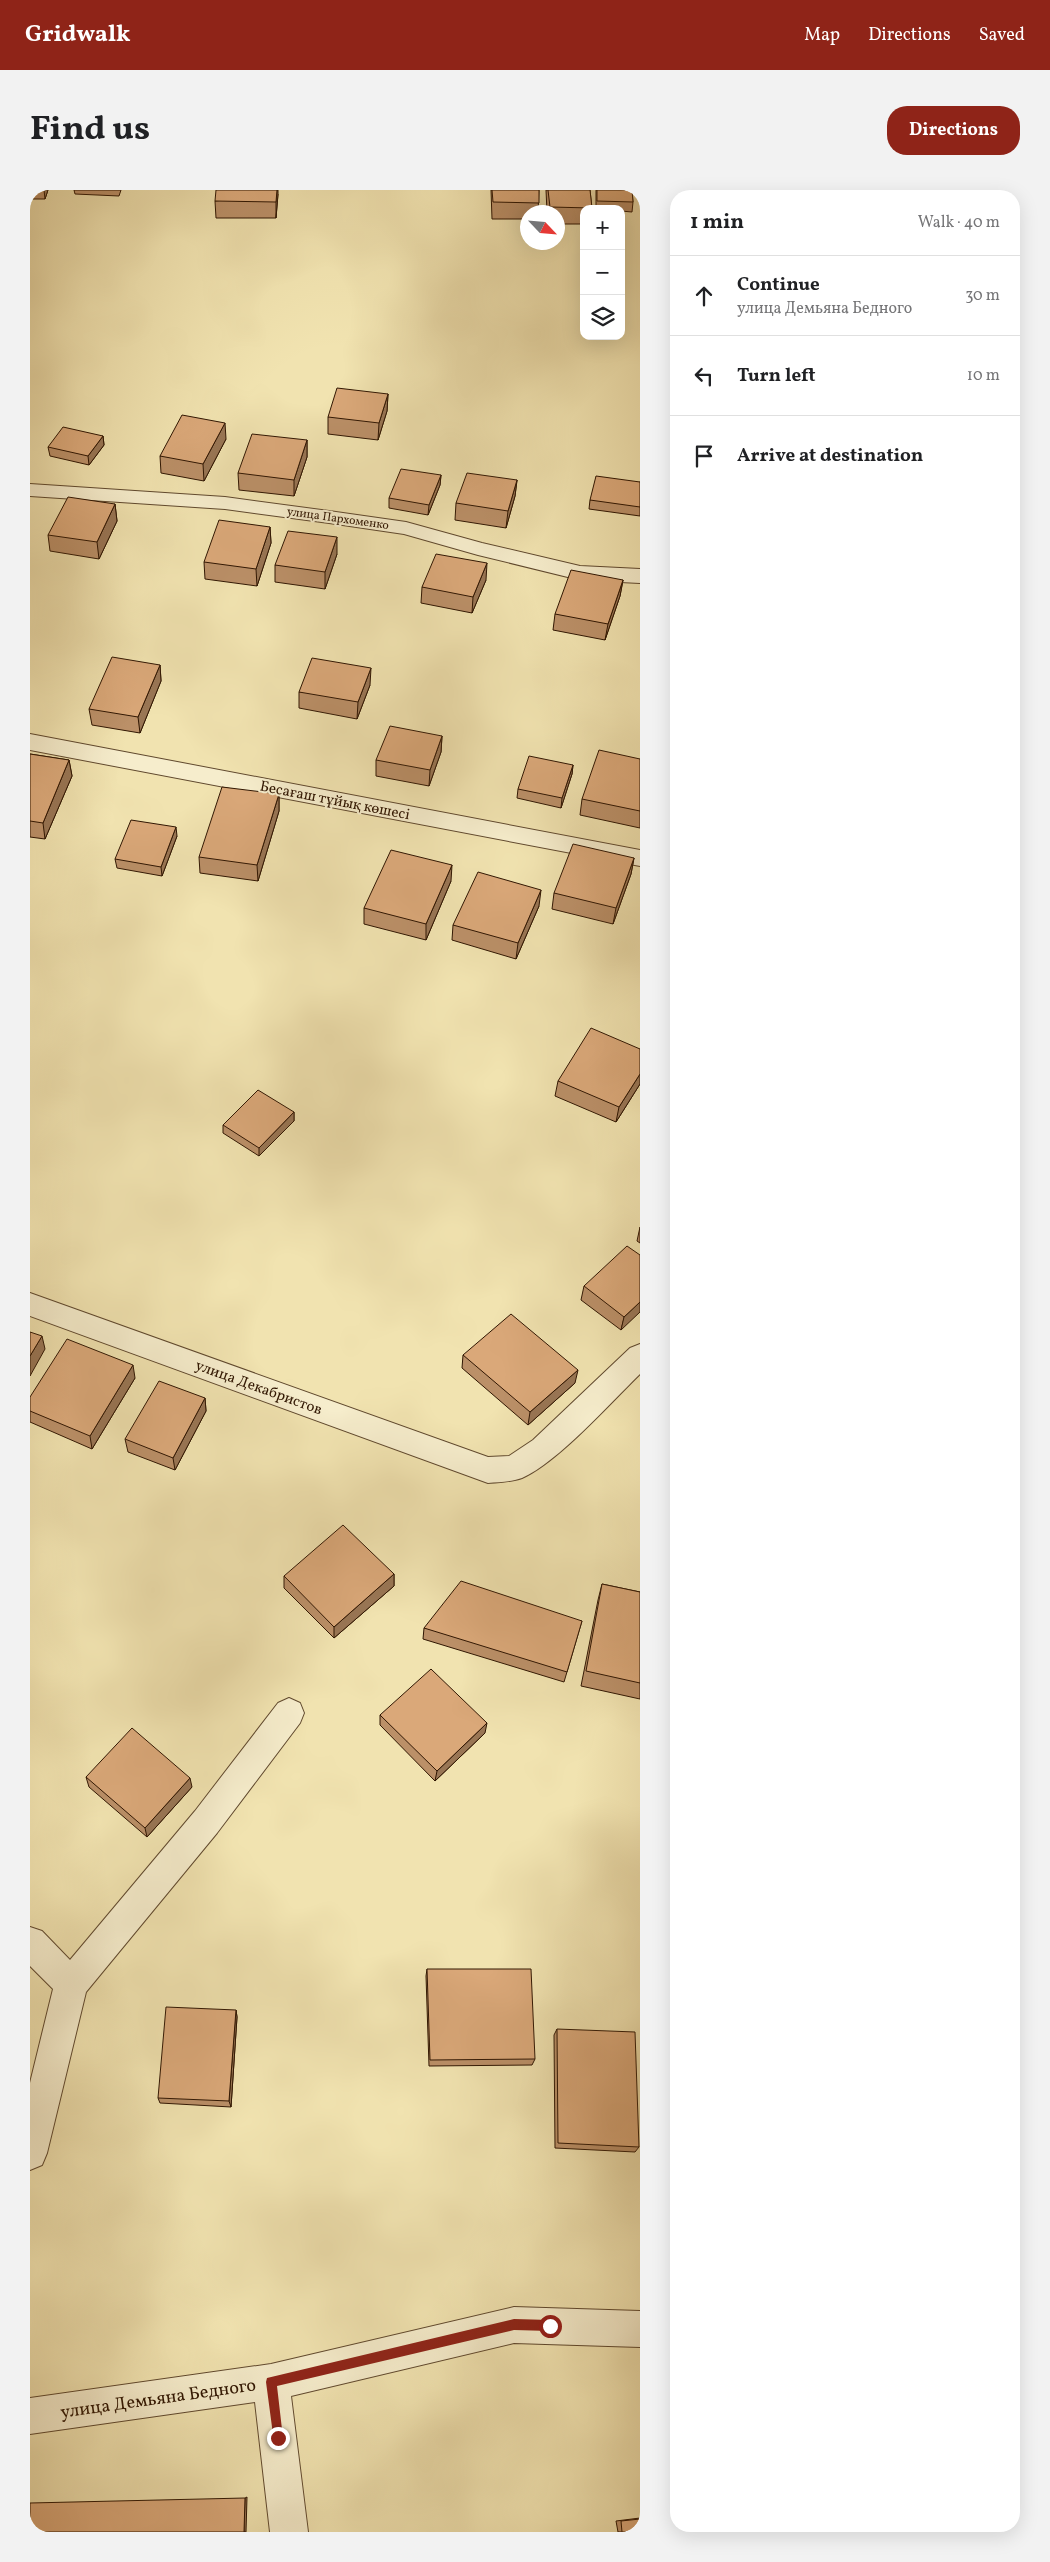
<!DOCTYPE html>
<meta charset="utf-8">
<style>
:root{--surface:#fff;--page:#f2f2f2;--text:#202124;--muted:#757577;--line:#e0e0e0;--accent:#8f2418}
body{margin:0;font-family:Vollkorn,serif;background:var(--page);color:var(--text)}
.controls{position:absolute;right:15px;top:15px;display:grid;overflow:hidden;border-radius:10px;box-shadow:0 5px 20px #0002}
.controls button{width:45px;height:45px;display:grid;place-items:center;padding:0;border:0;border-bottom:1px solid var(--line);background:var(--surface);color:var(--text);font:25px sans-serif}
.compass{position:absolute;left:490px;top:15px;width:45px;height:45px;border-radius:50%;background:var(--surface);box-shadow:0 5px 20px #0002;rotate:116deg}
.stop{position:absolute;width:15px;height:15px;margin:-11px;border:4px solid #8f2418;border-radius:50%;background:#fff}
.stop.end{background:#8f2418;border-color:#fff;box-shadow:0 1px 5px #0008}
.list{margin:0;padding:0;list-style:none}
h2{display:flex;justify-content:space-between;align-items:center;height:65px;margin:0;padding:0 20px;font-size:21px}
h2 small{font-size:16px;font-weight:400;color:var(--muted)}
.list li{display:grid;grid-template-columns:32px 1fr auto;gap:15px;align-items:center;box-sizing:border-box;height:80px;padding:0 20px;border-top:1px solid var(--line)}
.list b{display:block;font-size:19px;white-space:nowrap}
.list p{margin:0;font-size:16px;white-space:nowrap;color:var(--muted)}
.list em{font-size:16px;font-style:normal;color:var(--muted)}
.icon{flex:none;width:28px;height:28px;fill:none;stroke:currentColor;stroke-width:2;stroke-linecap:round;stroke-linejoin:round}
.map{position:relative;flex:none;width:610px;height:2342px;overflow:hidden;border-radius:20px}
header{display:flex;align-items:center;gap:30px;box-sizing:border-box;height:70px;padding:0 25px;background:var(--accent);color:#fff}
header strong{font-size:24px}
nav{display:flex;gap:28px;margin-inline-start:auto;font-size:18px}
.intro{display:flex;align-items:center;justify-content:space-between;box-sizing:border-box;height:120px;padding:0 30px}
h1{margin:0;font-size:35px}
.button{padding:12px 22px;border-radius:20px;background:var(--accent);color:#fff;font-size:18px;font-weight:700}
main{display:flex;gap:30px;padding:0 30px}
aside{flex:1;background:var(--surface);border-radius:20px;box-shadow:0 5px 20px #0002}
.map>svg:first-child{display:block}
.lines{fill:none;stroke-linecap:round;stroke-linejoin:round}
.minor-casing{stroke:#60492e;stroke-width:2}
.minor{fill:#f6edcc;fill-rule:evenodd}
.wall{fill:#bb9068;stroke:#301602}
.shaded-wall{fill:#997655;stroke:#301602}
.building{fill:#daa879;stroke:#301602}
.route{fill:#8f2418}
.labels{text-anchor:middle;stroke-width:4;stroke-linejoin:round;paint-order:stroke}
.far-street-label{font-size:12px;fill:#301602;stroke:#f6edcc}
.street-label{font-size:15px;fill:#301602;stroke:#f6edcc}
.near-street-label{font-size:18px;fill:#301602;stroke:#f6edcc}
</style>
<header>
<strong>Gridwalk</strong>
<nav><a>Map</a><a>Directions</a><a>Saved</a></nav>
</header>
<div class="intro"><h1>Find us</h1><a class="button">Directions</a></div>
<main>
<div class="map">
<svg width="610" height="2342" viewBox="0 0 610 2342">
<rect width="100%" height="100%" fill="#f1e3b0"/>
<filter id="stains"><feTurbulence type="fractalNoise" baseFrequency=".004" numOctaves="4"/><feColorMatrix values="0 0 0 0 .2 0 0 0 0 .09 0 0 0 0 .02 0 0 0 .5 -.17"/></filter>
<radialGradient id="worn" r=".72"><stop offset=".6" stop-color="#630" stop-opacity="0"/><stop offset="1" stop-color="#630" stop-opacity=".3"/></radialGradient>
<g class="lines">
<!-- minor casing -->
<g class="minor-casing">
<path id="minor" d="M0 294 195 307 299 321 376 332 452 353 550 376 610 379V393L550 390 448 365 374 344 299 333 195 319 0 306Z
M0 544 610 660V676L0 560Z
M0 1103 458 1267 479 1266 503 1250 600 1158 610 1154V1184C580 1213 528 1272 492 1288 481 1292 469 1292 458 1293L0 1126Z
M259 1508 270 1513 274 1523 270 1533 187 1643 56 1802 17 1963 12 1975 0 1980V1893L23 1799 0 1776V1737L12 1741 40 1770 165 1621 248 1513Z
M484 2117 610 2121V2157L484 2153 261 2206 278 2342H240L225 2212 0 2244V2208L241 2174Z"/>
</g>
<!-- minor -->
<use href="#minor" class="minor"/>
</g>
<!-- wall -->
<path class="wall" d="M0 0H18L15 9H0Z
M44 0H91L89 6 45 4Z
M461 0H509L508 22H498V29H462Z
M516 0H560L562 19H554V34H528V22H517Z
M566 0H602L603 12 602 22 591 21V19H566Z
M248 4 246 28H186L185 11Z
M358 204 357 221 348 250 298 244V227Z
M73 246 74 255 59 275 20 266 18 257Z
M196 249 174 291 131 283 130 266Z
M277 250V267L264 306 209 300 208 283Z
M411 285 410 295 398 325 359 318V308Z
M487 290 485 306 476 338 425 330 426 313Z
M610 292V326L559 319 560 310Z
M85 314 87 331 69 369 20 361 18 345Z
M240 337 241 353 227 396 175 389 174 372Z
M307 364 295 399 245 392V375Z
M456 390 442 423 391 413 392 397Z
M593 390 590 406 575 450 523 440 525 424Z
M130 475 131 491 110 543 62 535 59 519Z
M340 495 327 529 269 518V502Z
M412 546 411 562 399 596 346 586V570Z
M0 564 39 570 42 586 15 649 0 647Z
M610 569V638L550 625 552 609Z
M543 575 542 584 531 618 487 608 488 599Z
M249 604V621L228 691 170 683 169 667Z
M147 646 132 686 87 678 85 669Z
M604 668 601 684 583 734 522 719 524 703Z
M421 691 396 750 334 734V718Z
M509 716 486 769 422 750 423 735Z
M610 859V894L586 932 525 906 528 891Z
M264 922V931L229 966 193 943V935Z
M610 1037V1053L607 1051Z
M610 1065 591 1140 551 1110 554 1096Z
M433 1165 545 1193 498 1235 432 1178Z
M105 1188 62 1259 0 1232V1207Z
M175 1208 176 1221 145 1280 98 1262 95 1249Z
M364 1384V1396L304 1448 254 1398V1386Z
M572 1394 610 1402V1509L551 1496 568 1410Z
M552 1431 534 1492 393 1449 394 1438Z
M350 1525 455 1543 405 1591 350 1535Z
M56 1587 162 1597 117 1647 59 1597Z
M397 1779 505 1869 502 1875 399 1876 396 1786Z
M206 1820 207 1827 201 1917 130 1913 128 1908Z
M527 1839 609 1957 605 1962 525 1958 524 1845Z
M610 2328V2342H588L586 2331Z"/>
<!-- shaded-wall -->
<path class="shaded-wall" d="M14 0H18L15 9Z
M247 0H248V4L246 28V12Z
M358 204 357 221 348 250 349 233Z
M195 233 196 249 174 291 173 274Z
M73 246 74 255 59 275 58 266Z
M277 250V267L264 306V290Z
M411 285 410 295 398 325 399 315Z
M487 290 485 306 476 338 478 321Z
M85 314 87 331 69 369 67 352Z
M240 337 241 353 227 396 226 379Z
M307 347V364L295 399V382Z
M457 373 456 390 442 423 443 407Z
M593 390 590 406 575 450 578 434Z
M130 475 131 491 110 543 108 527Z
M341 478 340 495 327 529 328 512Z
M412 546 411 562 399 596 400 580Z
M39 570 42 586 15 649 13 633Z
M543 575 542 584 531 618 532 608Z
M249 604V621L228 691 227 675Z
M146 637 147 646 132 686 131 677Z
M604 668 601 684 583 734 586 718Z
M422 675 421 691 396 750V734Z
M511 700 509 716 486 769 488 753Z
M610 884V894L586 932 589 917Z
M264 922V931L229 966V958Z
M610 1112V1122L591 1140 594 1127Z
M12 1146 15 1159 0 1186V1166Z
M103 1175 105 1188 62 1259 60 1246Z
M548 1180 545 1193 498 1235 500 1222Z
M175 1208 176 1221 145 1280 143 1268Z
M364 1384V1396L304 1448V1437Z
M457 1533 455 1543 405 1591 407 1581Z
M160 1588 162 1597 117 1647 115 1638Z
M206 1820 207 1827 201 1917 199 1911Z
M217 2307 216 2342H214L215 2308Z"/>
<!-- building -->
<path class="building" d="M186 0H247L246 12 185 11Z
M462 0H509V13L463 12Z
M518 0H560L562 18 520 17Z
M567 0H602L603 12 567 11Z
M307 198 358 204 349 233 298 227Z
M152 225 195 233 173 274 130 266Z
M33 237 73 246 58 266 18 257Z
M222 244 277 250 264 290 208 283Z
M371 279 411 285 399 315 359 308Z
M437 283 487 290 478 321 426 313Z
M566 286 610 292V317L560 310Z
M38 307 85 314 67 352 18 345Z
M189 330 240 337 226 379 174 372Z
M258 341 307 347 295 382 245 375Z
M406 364 457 373 443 407 392 397Z
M541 380 593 390 578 434 525 424Z
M82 467 130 475 108 527 59 519Z
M282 468 341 478 328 512 269 502Z
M360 536 412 546 400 580 346 570Z
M569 560 610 569V621L552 609Z
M0 564 39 570 13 633 0 631Z
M499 566 543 575 532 608 488 599Z
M192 597 249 604 227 675 169 667Z
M101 630 146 637 131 677 85 669Z
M543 654 604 668 586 718 524 703Z
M361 660 422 675 396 734 334 718Z
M448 682 511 700 488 753 423 735Z
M561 838 610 859V884L589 917 528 891Z
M228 900 264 922 229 958 193 935Z
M597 1056 610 1065V1112L594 1127 554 1096Z
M481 1124 548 1180 500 1222 433 1165Z
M0 1142 12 1146 0 1166Z
M37 1149 103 1175 60 1246 0 1221V1207Z
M129 1191 175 1208 143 1268 95 1249Z
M313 1335 364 1384 304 1437 254 1386Z
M431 1391 552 1431 537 1482 394 1438Z
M572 1394 610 1402V1493L556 1481Z
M401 1479 457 1533 407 1581 350 1525Z
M102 1538 160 1588 115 1638 56 1587Z
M397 1779H501L505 1869 400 1870Z
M136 1817 206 1820 199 1911 128 1908Z
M527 1839 605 1842 609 1957 528 1953Z
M215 2308 214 2342H0V2313Z
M610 2329V2342H592L591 2331Z"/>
<!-- route -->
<path class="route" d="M484 2129 520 2130 525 2136 520 2141 484 2140 247 2196 253 2248 248 2254 244 2252 236 2192 237 2188Z"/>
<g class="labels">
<!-- far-street labels -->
<g class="far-street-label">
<text transform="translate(308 328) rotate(8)" y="4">улица Пархоменко</text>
</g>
<!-- street labels -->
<g class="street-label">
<text transform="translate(305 610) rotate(11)" y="5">Бесағаш тұйық көшесі</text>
<text transform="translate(229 1197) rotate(20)" y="5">улица Декабристов</text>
</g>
<!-- near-street labels -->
<g class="near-street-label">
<text transform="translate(128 2208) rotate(-8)" y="6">улица Демьяна Бедного</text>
</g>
</g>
<rect width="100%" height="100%" filter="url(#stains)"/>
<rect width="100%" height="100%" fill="url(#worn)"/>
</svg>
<div class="controls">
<button>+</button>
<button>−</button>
<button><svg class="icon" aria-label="layers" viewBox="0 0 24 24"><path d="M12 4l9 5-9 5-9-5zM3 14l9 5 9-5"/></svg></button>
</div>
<svg class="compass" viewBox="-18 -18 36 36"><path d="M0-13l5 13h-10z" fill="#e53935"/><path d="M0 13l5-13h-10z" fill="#757577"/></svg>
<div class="stop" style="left:520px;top:2136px"></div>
<div class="stop end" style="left:248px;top:2248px"></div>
</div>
<aside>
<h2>1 min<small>Walk · 40 m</small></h2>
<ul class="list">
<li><svg class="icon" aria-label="ahead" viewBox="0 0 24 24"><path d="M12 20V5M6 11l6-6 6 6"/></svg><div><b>Continue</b><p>улица Демьяна Бедного</p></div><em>30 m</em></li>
<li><svg class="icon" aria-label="left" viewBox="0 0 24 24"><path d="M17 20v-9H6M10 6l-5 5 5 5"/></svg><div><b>Turn left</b></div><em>10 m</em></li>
<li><svg class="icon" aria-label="arrive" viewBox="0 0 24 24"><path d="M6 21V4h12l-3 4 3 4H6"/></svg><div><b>Arrive at destination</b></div></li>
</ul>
</aside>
</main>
